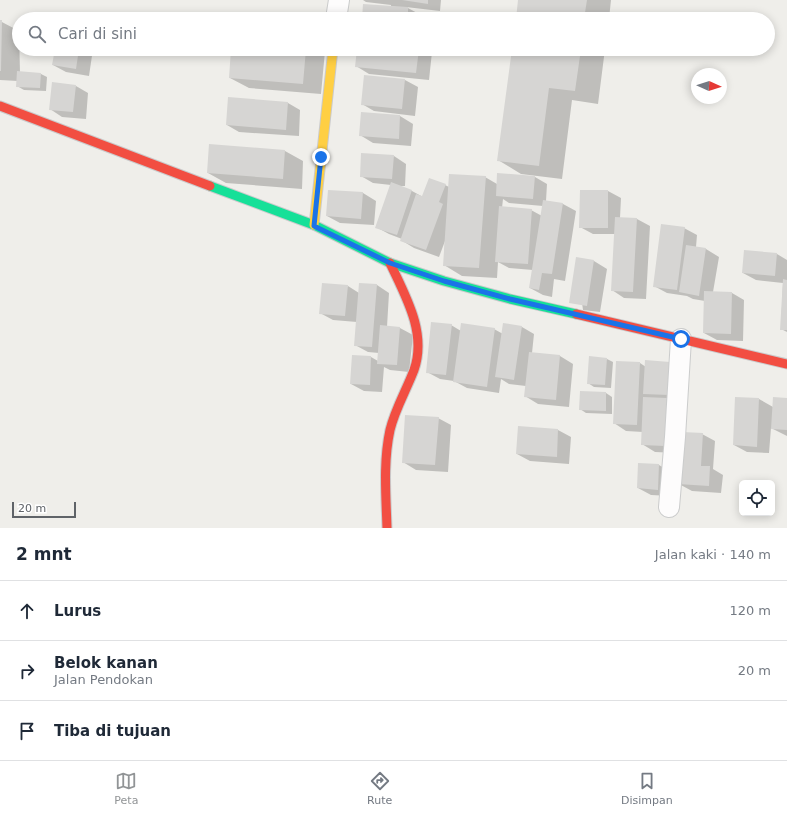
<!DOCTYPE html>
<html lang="id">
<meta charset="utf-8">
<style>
:root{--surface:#fff;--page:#f2f2f3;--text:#1f2937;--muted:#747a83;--line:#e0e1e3;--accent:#919496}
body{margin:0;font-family:"DejaVu Sans",sans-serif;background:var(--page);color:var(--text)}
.controls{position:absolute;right:12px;bottom:12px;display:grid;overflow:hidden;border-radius:6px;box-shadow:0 2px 10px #0003}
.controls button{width:36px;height:36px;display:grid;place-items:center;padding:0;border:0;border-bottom:1px solid var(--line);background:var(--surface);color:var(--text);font:20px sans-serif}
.compass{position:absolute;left:691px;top:68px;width:36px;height:36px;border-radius:50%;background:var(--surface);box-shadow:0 2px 10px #0003;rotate:93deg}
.scale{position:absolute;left:12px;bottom:10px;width:64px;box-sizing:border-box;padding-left:4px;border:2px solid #5f6368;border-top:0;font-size:11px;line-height:14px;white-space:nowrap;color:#5f6368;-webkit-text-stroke:3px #fff;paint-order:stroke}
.stop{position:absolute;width:12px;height:12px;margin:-9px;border:3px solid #1a73e8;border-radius:50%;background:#fff}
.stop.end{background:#1a73e8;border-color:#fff;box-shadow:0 1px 4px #0008}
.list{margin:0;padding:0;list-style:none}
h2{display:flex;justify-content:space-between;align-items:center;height:52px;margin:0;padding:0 16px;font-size:17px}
h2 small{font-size:13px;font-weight:400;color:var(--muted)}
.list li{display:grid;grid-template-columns:26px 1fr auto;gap:12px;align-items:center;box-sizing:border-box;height:60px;padding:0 16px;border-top:1px solid var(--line)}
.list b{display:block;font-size:15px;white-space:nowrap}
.list p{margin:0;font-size:13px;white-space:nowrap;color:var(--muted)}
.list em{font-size:13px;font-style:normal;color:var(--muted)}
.icon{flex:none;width:22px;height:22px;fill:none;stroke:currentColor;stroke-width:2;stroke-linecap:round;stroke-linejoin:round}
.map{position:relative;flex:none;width:787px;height:528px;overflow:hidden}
.search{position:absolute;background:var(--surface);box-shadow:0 2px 10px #0003;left:12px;right:12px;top:12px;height:44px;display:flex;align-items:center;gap:10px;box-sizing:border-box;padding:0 14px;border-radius:22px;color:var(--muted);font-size:15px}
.sheet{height:232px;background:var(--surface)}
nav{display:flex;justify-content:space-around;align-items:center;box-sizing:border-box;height:56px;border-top:1px solid var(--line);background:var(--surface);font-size:11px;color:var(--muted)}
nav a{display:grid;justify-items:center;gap:2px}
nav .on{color:var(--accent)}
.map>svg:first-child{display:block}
.shadow{fill:#0003;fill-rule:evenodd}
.building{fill:#d6d5d3}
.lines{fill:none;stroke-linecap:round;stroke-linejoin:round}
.street-casing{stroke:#cbcccc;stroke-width:22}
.fast-casing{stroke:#cacacb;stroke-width:11}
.slow-casing{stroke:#cacacb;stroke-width:11}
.jam-casing{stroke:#cacacb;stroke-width:11}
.street{stroke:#fdfcfc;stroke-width:20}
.fast{stroke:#16e098;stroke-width:9}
.slow{stroke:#ffcf43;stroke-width:9}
.jam{stroke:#f24e42;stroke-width:9}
.route{stroke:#1a73e8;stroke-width:5}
</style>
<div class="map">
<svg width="787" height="528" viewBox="0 0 787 528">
<rect width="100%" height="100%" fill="#efeeea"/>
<!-- shadow -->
<path class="shadow" d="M363 0H441L440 11 406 7 421 15V19H363L391 7V5L366 2Z
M519 0H611L609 19H517Z
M0 21 19 31 20 73 41 74 47 77 46 91 24 90 17 86 18 81 0 80Z
M56 49H93L89 76 66 72 53 65Z
M232 49H321L325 51 321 94 249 88 230 78Z
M358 49H426L432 52 429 80 369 74 356 66Z
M513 49H605L598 104 572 100 562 179 521 174 498 160Z
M405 80 418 87 415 116 374 111 362 104Z
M76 86 88 93 86 119 62 117 50 109Z
M288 103 300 110 299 136 239 132 227 125Z
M362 113 400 116 413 124 411 146 373 143 360 135Z
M210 145 285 151 303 161 302 189 226 183 208 173Z
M394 156 406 164 405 186H398L412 191 423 197 445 185 449 187 485 177 497 184 535 177 547 184 546 201 563 204 576 211 565 281 554 279 552 297 543 295 530 288 533 270 509 268 498 262 497 278 462 276 444 265 445 241 439 257 414 248 401 240 402 239 389 234 376 227 391 185 373 183 361 176ZM503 199 509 203 543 206 542 216 531 210 502 208Z
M329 191 363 193 376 201 374 225 340 223 327 216Z
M608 191 621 198 620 218 637 219 650 226 646 299 624 298 612 290 615 234H593L580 227Z
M684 228 697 235 696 247 706 249 719 257 713 292 732 293 744 300 743 341 717 340 704 333 705 301 693 299 687 296 667 293 654 286Z
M777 254 787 260V332L781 329 783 283 756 280 743 273Z
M576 259 594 261 607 269 600 312 583 310Z
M377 285 389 293 387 327 400 328 413 335 409 372 390 370 384 367 382 392 364 391 351 384 353 357H371L378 361 379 353 368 352 355 345 357 322 333 320 320 313 348 286 359 293Z
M451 325 461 331 494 329 503 334 522 327 534 334 532 353 560 356 573 364 569 407 538 404 525 396 526 386 509 384 501 379 499 393 467 388 454 381 440 379 427 372Z
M607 359 613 362 611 388 594 387 588 383Z
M640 363 646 367 679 407 678 453 655 452 642 444 643 432 626 431 614 423Z
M581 392 606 393 612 397V414L586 413 580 409Z
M759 399 773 407 787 399V436L771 428 769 453 747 452 734 445Z
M438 418 451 425 448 472 416 470 403 462Z
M519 427 558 430 571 437 569 464 530 461 517 454Z
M702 434 715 441 713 469 723 475 721 493 692 491 679 484Z
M639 464 659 465 672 473 671 496 651 495 638 488Z"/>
<!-- building -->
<path class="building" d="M402 0H428V4Z
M518 0H587L584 19H516Z
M363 4 408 7V19H362Z
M0 20H2L1 71H0Z
M55 49H79L76 69 52 65Z
M231 49H306L303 84 229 78Z
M357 49H419L416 73 355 67Z
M512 49H581L575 91 549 88 539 166 497 161Z
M17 71 41 73 40 88 16 87Z
M364 75 405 79 402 109 361 105Z
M52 82 76 85 73 112 49 110Z
M228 97 288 102 286 130 226 125Z
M361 112 400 115 399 139 359 136Z
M209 144 285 150 283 179 207 173Z
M361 153 394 155 392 179 360 177Z
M497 173 535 176 533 199 496 196Z
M449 174 486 176 479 268 443 266Z
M429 178 446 184 439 202 443 204 426 250 400 241 416 194 422 196Z
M391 182 412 190 397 235 375 228Z
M328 190 363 192 361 219 326 216Z
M580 190H608V228H579Z
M543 200 563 203 552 274 542 273 539 290 529 288Z
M499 206 532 209 528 264 495 262Z
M615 217 637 218 633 292 611 291Z
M661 224 685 227 677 290 653 287Z
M686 245 706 248 699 296 679 292Z
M744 250 777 253 775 276 742 273Z
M576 257 594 260 587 306 569 303Z
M783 279 787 280V330H780Z
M322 283 348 285 345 316 319 314Z
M359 283 377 284 372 347 354 346Z
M704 291 732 292 731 334 703 333Z
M431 322 452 324 446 375 426 373Z
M461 323 495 328 487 387 453 382Z
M503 323 522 326 514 380 495 377Z
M380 325 400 327 397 365 377 364Z
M529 352 560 355 556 400 524 397Z
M352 355 371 356 370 385 350 384Z
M589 356 607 358 605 385 587 384Z
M645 360 670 362 669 395 643 394Z
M616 361 640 362 637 425 613 424Z
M580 391 606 392V411L579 410Z
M643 397 667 398 665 446 641 445Z
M735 397 759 398 757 447 733 445Z
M773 397 787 398V430L771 429Z
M405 415 439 417 435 465 402 463Z
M518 426 558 429 557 457 516 454Z
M682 432 703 433 701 466H710L709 486 678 484Z
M638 463 659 464 658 490 637 488Z"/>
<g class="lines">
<!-- street casing -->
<g class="street-casing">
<path id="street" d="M336 19 339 0
M669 507 675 437 681 339"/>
</g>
<!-- fast casing -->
<g class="fast-casing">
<path id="fast" d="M210 186 314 225 390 263 444 281 510 299 576 314"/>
</g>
<!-- slow casing -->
<g class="slow-casing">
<path id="slow" d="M314 225 333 49"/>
</g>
<!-- jam casing -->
<g class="jam-casing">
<path id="jam" d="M0 106 210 186
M576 314 787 364
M387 528C386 496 383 462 390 430 395 409 406 391 414 370 427 333 406 297 390 263"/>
</g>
<!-- street -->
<use href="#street" class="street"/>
<!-- fast -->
<use href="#fast" class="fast"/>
<!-- slow -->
<use href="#slow" class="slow"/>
<!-- jam -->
<use href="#jam" class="jam"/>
</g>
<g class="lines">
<!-- route -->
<path class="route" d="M321 157 314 226 390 263 444 281 510 299 681 339"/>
</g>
</svg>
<div class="controls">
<button><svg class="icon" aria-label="locate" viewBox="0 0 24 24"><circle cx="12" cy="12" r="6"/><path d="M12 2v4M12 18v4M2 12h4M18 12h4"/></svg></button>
</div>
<svg class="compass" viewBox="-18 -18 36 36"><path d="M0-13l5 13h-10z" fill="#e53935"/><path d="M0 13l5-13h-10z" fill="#747a83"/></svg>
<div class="scale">20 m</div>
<div class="stop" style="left:681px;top:339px"></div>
<div class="stop end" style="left:321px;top:157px"></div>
<div class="search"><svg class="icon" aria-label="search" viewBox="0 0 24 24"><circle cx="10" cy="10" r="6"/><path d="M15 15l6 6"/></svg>Cari di sini</div>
</div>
<section class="sheet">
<h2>2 mnt<small>Jalan kaki · 140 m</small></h2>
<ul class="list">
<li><svg class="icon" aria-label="ahead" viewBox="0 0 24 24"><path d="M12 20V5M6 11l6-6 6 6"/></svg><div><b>Lurus</b></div><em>120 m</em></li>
<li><svg class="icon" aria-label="right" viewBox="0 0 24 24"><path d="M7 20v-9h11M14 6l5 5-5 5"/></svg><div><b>Belok kanan</b><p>Jalan Pendokan</p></div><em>20 m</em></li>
<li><svg class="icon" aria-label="arrive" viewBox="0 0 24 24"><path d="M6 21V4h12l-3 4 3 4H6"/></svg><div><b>Tiba di tujuan</b></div></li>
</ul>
</section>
<nav>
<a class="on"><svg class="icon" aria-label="map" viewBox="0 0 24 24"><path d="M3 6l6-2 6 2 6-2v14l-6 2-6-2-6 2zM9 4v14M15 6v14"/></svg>Peta</a>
<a><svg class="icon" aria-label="directions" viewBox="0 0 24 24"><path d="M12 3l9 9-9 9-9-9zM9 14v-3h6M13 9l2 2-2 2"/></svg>Rute</a>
<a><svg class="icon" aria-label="saved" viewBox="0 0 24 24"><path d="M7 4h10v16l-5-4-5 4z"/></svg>Disimpan</a>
</nav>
